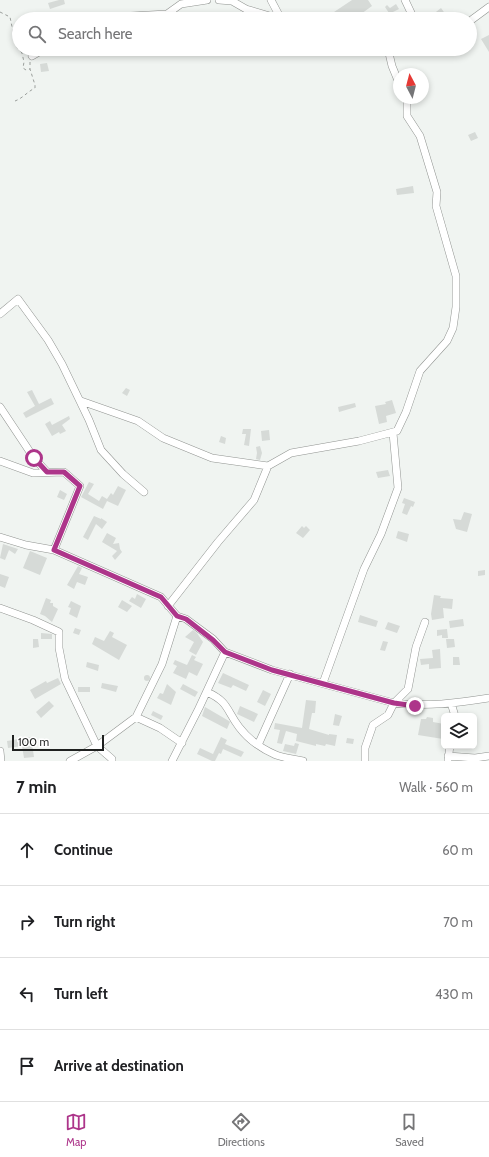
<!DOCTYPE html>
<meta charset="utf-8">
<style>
:root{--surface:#fff;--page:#f2f2f2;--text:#202124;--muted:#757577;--line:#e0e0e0;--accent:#ad358a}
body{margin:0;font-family:Cabin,sans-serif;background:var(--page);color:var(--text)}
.controls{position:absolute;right:12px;bottom:12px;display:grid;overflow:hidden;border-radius:6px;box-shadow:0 2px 6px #0003}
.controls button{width:36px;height:36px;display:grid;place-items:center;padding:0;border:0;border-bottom:1px solid var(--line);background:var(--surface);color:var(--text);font:20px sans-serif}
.compass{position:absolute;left:393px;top:68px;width:36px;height:36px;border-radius:50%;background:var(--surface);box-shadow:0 2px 6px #0003;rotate:353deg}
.scale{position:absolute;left:12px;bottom:10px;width:92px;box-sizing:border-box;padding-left:4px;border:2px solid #1f2120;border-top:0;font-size:11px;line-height:14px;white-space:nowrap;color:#1f2120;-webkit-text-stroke:3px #fff;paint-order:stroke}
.stop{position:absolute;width:12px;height:12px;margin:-9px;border:3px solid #ad358a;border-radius:50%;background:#fff}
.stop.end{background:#ad358a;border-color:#fff;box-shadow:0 1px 4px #0008}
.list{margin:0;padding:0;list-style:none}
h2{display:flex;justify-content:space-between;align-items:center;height:52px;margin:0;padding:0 16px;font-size:17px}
h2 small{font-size:13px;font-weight:400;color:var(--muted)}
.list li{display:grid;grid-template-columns:26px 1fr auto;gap:12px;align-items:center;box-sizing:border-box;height:72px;padding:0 16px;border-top:1px solid var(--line)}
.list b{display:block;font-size:15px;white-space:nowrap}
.list em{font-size:13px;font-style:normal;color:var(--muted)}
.icon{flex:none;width:22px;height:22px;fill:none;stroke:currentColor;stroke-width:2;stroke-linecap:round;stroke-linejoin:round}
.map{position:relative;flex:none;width:489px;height:761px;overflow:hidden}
.search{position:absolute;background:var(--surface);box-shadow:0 2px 6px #0003;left:12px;right:12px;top:12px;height:44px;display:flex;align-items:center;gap:10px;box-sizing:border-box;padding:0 14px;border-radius:22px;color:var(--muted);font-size:15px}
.sheet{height:340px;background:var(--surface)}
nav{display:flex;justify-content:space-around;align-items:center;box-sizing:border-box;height:56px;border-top:1px solid var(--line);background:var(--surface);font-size:11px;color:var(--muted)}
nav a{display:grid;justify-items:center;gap:2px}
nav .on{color:var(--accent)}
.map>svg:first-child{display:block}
.building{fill:#d6dad7}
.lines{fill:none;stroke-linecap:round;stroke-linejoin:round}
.street-casing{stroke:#919491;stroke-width:8}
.path{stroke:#9b9f9c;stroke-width:1;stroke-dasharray:3 3;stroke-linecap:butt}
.street{stroke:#fff;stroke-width:7}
.route{stroke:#ad358a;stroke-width:5}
</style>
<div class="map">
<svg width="489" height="761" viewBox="0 0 489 761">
<rect width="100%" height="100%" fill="#f0f4f1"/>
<!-- building -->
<path class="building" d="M59 0H64L65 4 50 9 48 3Z
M352 0H368L372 6 354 19H339L334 12Z
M396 4 399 9 393 12 400 19H393L385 7 387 5 390 8Z
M441 8 449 19H427Z
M489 35V52L481 39Z
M47 63 49 71 41 72 40 64Z
M475 132 478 138 471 141 468 135Z
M413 186 414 193 397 195 396 189Z
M126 388 130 390 127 396 122 393Z
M32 390 39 404 51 398 54 404 26 418 23 413 35 406 27 392Z
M392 400 396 413 386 416 387 422 379 424 375 406 386 404 385 402Z
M355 403 356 407 339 412 338 407Z
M69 416 70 419 62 425 66 431 60 434 59 432 52 436 45 424 50 421 52 425Z
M243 429H251L249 446 244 445 246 434H242Z
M269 430 270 440 262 441 261 431Z
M221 436 226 438 225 444 219 442Z
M260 446 262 453 260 460 256 459 257 453 256 447Z
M388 470 390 476 378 478 376 472Z
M89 482 94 484 88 494 99 501 102 496 107 499 111 493 113 495 118 486 126 490 118 506 107 501 103 509 81 497Z
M60 490 67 494 64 500 57 497Z
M404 498 415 502 413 507 411 506 407 515 402 513 405 504 402 503Z
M464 512 472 514 467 532 456 529 453 519 461 520Z
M94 516 101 519V518L107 522 102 529 96 524 88 540 83 537Z
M302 526 304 528 306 526 310 530 303 538 296 533Z
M398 531 409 534 407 542 396 538Z
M107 533 116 538 113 544 119 543 120 549 122 552 115 560 112 556 117 551 102 542Z
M3 544 18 549 15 554 9 550 5 560 0 558Z
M30 551 47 558 40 575 23 568Z
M78 566 82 568 79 574 88 577 85 585 77 582 74 589 67 585Z
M485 570V575L478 576V571Z
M0 574 9 577 5 588 0 586Z
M137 594 146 599 141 608 129 601 132 597 135 599Z
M434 595 441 596 440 598 453 599 452 609 443 608 444 618 432 620 431 614Z
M46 598 51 600 50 603H53V606L58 609 52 622 45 616 40 614Z
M122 600 132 606 127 612 118 607Z
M71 601 81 606 77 618 69 614 71 608 68 607Z
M360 615 378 621 376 627 358 622Z
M463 619 464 626 450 628 449 621Z
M388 622 400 626 397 633 385 629Z
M75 628 81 630 79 635 73 633Z
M447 629 448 638H442V635L437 636V630Z
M193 630 197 633 203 642 196 655 189 651 194 642 185 637Z
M110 631 114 633 112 637 127 645 119 660 92 644 95 637 104 641Z
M41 633 52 634V639H41Z
M33 639H38L39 647 33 648Z
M446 639H454L455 647 447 648Z
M383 641 388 642 385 651 380 650Z
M440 649 441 668 429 669V664L421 665 420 659 433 658 432 650Z
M192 655 196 657 194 660 203 664 197 676 189 672 186 679 173 673 177 666 173 664 175 660 187 665Z
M453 657H459L460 665H453Z
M87 662 99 665 98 671 86 667Z
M223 673 249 685 246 691 233 685 231 688 218 683Z
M144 678a3 3 0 1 1 6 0a3 3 0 1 1-6 0Z
M58 678 61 684 35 699 30 690 46 681 47 683Z
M102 683 118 686 116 692 101 688Z
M167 684 176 692 171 705 157 698 160 693 163 694Z
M183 684 198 692 195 697 180 689Z
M78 687H90V692H78Z
M263 690 271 694 265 706 257 702Z
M306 700 316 701 315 713H312L309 729 329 735V734L337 735 335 746 326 744 325 746 316 744V746L296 741 297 734 286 731 282 744 277 743 280 730 274 729 275 723 302 728Z
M49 701 54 706 41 718 36 712Z
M240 706 258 714 254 722 237 714Z
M205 707 229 721 230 722 227 729 202 716Z
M153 711 163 716 161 720 151 715Z
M335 714 342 716 339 726 333 725Z
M427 717 433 718V722L444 724 443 739 418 735 421 719H426Z
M31 737 34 757 24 758 22 746 8 748 7 741Z
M221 737 227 740 225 744 244 752 241 757 223 749 221 754 219 753 215 761H212L197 754 200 748 213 754Z
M347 738 354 739 353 744 346 743Z
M295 743 299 744 296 754 283 751 285 744 294 746Z"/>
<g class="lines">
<!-- street casing -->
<g class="street-casing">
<path id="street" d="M219 0 232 1 246 9 280 19
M271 0 281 19
M405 0 414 19
M123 19 131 16 167 14 181 4 207 0
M470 21 489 7
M388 49 392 66 399 83
M32 56 44 49
M0 314 18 299 48 340 62 364 89 420 101 450 123 474 144 492
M81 401 138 421 163 438 212 458 268 466 291 453 359 441 397 431 406 412 420 371 447 341 453 328 456 307V276L436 206 437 192 420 136 407 116V98
M0 407 34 458 47 472
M0 461 33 473 64 472 80 486 54 550
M0 537 26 545 54 550 161 597 177 616 186 619 213 639 225 652 272 670 394 703C426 707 457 703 489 698
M168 606 218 542 254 500 268 466
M0 608 33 620 59 632V648L65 679 97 746 112 759V761
M323 683 364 569 381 534 398 488 393 433
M207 692C229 702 226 710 239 727 248 739 262 749 276 755 284 758 294 759 303 761
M451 703 455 716
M136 717 160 728 182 743
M258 745 290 674
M0 751 1 761
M448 756 475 758 489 756
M448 760 450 746
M70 761 97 746 136 717 162 664 177 616
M172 761 199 708 225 652
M365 761V748L373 725 388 715 394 703 408 689 416 647 425 622"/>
</g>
<!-- path -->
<path class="path" d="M0 12 10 17 16 46 22 53 24 62 23 68 26 70 30 69 35 85V88C27 92 23 98 15 101
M30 62V69"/>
<!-- street -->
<use href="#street" class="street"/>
</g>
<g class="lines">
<!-- route -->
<path class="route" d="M34 458 47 472H64L80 486 54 550 161 597 177 616 186 619 213 640 225 652 272 670 394 703 415 706"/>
</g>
</svg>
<div class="controls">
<button><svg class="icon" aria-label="layers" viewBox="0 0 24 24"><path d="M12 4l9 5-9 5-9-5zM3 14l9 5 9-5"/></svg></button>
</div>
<svg class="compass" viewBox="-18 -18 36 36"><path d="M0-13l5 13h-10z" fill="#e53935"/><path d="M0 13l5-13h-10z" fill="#757577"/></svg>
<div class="scale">100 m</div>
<div class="stop" style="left:34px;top:458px"></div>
<div class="stop end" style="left:415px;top:706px"></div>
<div class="search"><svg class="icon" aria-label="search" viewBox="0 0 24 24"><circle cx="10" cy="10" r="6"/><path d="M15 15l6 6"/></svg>Search here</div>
</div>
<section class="sheet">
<h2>7 min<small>Walk · 560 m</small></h2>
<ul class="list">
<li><svg class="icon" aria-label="ahead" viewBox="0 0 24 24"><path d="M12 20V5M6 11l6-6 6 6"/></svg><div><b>Continue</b></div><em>60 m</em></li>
<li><svg class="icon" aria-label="right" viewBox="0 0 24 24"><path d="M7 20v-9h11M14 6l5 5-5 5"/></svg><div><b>Turn right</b></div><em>70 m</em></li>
<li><svg class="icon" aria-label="left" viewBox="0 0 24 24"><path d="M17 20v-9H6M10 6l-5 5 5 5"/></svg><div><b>Turn left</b></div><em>430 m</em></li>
<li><svg class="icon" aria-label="arrive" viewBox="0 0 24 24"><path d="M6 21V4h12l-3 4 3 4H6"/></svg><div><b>Arrive at destination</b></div></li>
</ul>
</section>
<nav>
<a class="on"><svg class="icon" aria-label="map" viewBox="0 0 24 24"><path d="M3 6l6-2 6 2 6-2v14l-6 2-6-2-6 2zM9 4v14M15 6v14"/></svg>Map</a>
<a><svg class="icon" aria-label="directions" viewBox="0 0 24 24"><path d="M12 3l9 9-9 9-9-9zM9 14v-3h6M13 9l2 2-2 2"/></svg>Directions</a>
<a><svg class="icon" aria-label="saved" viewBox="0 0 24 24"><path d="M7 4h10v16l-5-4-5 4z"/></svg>Saved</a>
</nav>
